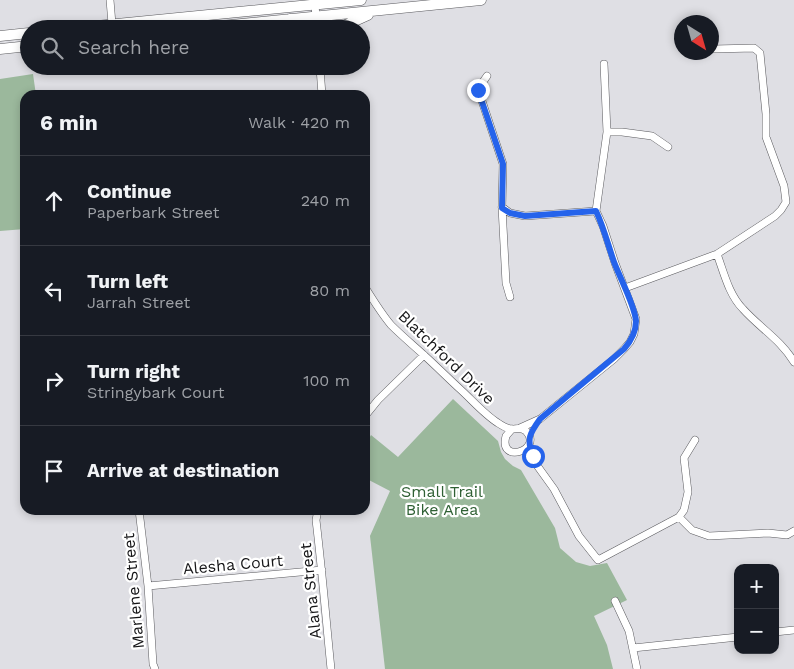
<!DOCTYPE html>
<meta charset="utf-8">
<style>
:root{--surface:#171b24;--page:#20242c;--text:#f1f3f6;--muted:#9ea1a6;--line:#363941}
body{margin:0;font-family:"Work Sans",sans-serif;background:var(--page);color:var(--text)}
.controls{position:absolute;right:15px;bottom:15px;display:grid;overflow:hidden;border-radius:10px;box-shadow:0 2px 8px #0003}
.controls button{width:45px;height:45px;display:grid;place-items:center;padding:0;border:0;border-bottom:1px solid var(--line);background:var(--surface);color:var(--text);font:25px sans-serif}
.compass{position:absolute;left:674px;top:15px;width:45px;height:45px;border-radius:50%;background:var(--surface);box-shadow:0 2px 8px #0003;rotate:143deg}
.stop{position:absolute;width:15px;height:15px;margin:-11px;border:4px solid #2563eb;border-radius:50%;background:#fff}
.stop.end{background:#2563eb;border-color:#fff;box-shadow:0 1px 5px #0008}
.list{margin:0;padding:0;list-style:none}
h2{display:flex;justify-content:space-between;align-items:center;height:65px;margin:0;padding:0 20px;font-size:21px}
h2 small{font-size:16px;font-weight:400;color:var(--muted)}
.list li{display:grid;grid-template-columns:32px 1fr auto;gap:15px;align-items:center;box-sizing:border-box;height:90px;padding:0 20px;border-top:1px solid var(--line)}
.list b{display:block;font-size:19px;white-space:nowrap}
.list p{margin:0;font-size:16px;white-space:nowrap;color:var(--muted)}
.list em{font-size:16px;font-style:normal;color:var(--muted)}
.icon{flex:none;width:28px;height:28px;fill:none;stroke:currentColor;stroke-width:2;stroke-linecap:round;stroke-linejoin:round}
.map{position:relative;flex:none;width:794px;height:669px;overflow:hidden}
.search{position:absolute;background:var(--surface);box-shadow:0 2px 8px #0003;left:20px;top:20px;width:350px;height:55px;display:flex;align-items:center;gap:12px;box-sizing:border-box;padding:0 18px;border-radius:28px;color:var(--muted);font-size:19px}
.panel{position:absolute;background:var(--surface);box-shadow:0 2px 8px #0003;left:20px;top:90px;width:350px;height:425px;border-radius:15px}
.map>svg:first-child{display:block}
.green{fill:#9bb89c}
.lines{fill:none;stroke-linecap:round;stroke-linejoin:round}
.minor-casing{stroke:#5a5a5e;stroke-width:8}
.secondary-casing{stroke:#5a5a5e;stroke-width:11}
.minor{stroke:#fff;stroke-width:7}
.secondary{stroke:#fff;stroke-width:10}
.route{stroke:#2563eb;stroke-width:6}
.labels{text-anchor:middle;stroke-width:4.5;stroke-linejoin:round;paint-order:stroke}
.street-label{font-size:16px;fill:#151517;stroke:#fff}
.park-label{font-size:16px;fill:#2f6034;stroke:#fff}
</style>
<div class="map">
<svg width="794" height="669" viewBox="0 0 794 669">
<rect width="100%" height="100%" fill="#dfdfe4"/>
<!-- green -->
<path class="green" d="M33 74 36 95H25V229L0 231V79Z
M453 399 498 441 501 452 505 459 513 466 521 470 555 528 560 548 576 562 590 566 607 563 627 600 594 616 607 645 613 669H385L370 536 390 491 365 478V446L371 435 398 457Z"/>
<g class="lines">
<!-- minor casing -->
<g class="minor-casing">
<path id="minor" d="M110 0 112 24
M315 5 317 29
M320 68 322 95
M487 76 478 89 503 164 502 207 506 283 510 297
M607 132H622L652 136 668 147
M502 207 510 213 525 216 596 211
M717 254C724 273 729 295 743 309 760 328 781 340 794 362
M365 287C373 300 381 313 391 325 402 336 413 345 425 356 437 367 449 379 461 390 472 400 485 415 498 423 501 425 507 429 512 429 517 429 521 427 526 431 544 450 498 465 506 436L512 429
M625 288 717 254 775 216 781 210 786 202 784 186 766 137V114L760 53 754 48 714 49
M365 416 378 400 424 355
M520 428 540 419 614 359 624 349 630 342 634 334 636 319 615 263 603 226 596 211 607 132 604 64
M529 445 536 464 554 489 579 536 598 560 679 517 684 510 688 492 684 458 695 440
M139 510 148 586 153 664 155 669
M318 510 316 520C322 570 326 619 331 669
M679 517 692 530 709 536 768 533 787 535 794 531
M148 586 322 570
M615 601 629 631 637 669
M775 632 794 630
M633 648 738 637"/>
</g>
<!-- secondary casing -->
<g class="secondary-casing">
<path id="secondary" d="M290 19 300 29
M66 29 361 0
M192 29 481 0
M337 29 368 15
M0 36 29 33
M0 49 29 46
M318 66 320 71"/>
</g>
<!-- minor -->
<use href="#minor" class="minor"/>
<!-- secondary -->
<use href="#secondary" class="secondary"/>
</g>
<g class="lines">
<!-- route -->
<path class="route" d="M478 90 503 164 502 208 510 213 525 216 596 211C604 228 608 245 614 262 620 278 635 306 636 321 636 332 631 341 624 349L540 419C530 433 526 439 533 456"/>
</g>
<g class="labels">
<!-- street labels -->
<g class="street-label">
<text transform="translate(447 357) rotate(44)" y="6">Blatchford Drive</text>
<text transform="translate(233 564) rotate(-5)" y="6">Alesha Court</text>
<text transform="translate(133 591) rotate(-95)" y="6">Marlene Street</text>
<text transform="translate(310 591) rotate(-96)" y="6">Alana Street</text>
</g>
<!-- park labels -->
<g class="park-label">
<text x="442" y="497">Small Trail<tspan x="442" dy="18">Bike Area</tspan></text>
</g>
</g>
</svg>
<div class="controls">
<button>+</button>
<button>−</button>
</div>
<svg class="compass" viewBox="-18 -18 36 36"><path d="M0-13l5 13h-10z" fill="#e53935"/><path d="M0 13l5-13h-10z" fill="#9ea1a6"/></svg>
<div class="stop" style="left:533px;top:456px"></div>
<div class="stop end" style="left:478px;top:90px"></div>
<div class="search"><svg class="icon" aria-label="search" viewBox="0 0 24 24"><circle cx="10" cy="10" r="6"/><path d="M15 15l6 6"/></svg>Search here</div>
<section class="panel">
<h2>6 min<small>Walk · 420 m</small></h2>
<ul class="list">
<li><svg class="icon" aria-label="ahead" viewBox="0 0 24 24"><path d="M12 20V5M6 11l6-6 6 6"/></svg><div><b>Continue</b><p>Paperbark Street</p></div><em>240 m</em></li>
<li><svg class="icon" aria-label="left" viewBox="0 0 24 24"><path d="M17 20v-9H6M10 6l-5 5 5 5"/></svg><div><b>Turn left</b><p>Jarrah Street</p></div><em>80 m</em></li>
<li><svg class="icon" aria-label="right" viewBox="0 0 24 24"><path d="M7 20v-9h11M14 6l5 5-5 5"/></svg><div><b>Turn right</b><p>Stringybark Court</p></div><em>100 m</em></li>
<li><svg class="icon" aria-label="arrive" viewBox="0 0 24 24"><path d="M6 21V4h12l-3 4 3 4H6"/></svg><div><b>Arrive at destination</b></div></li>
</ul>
</section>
</div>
